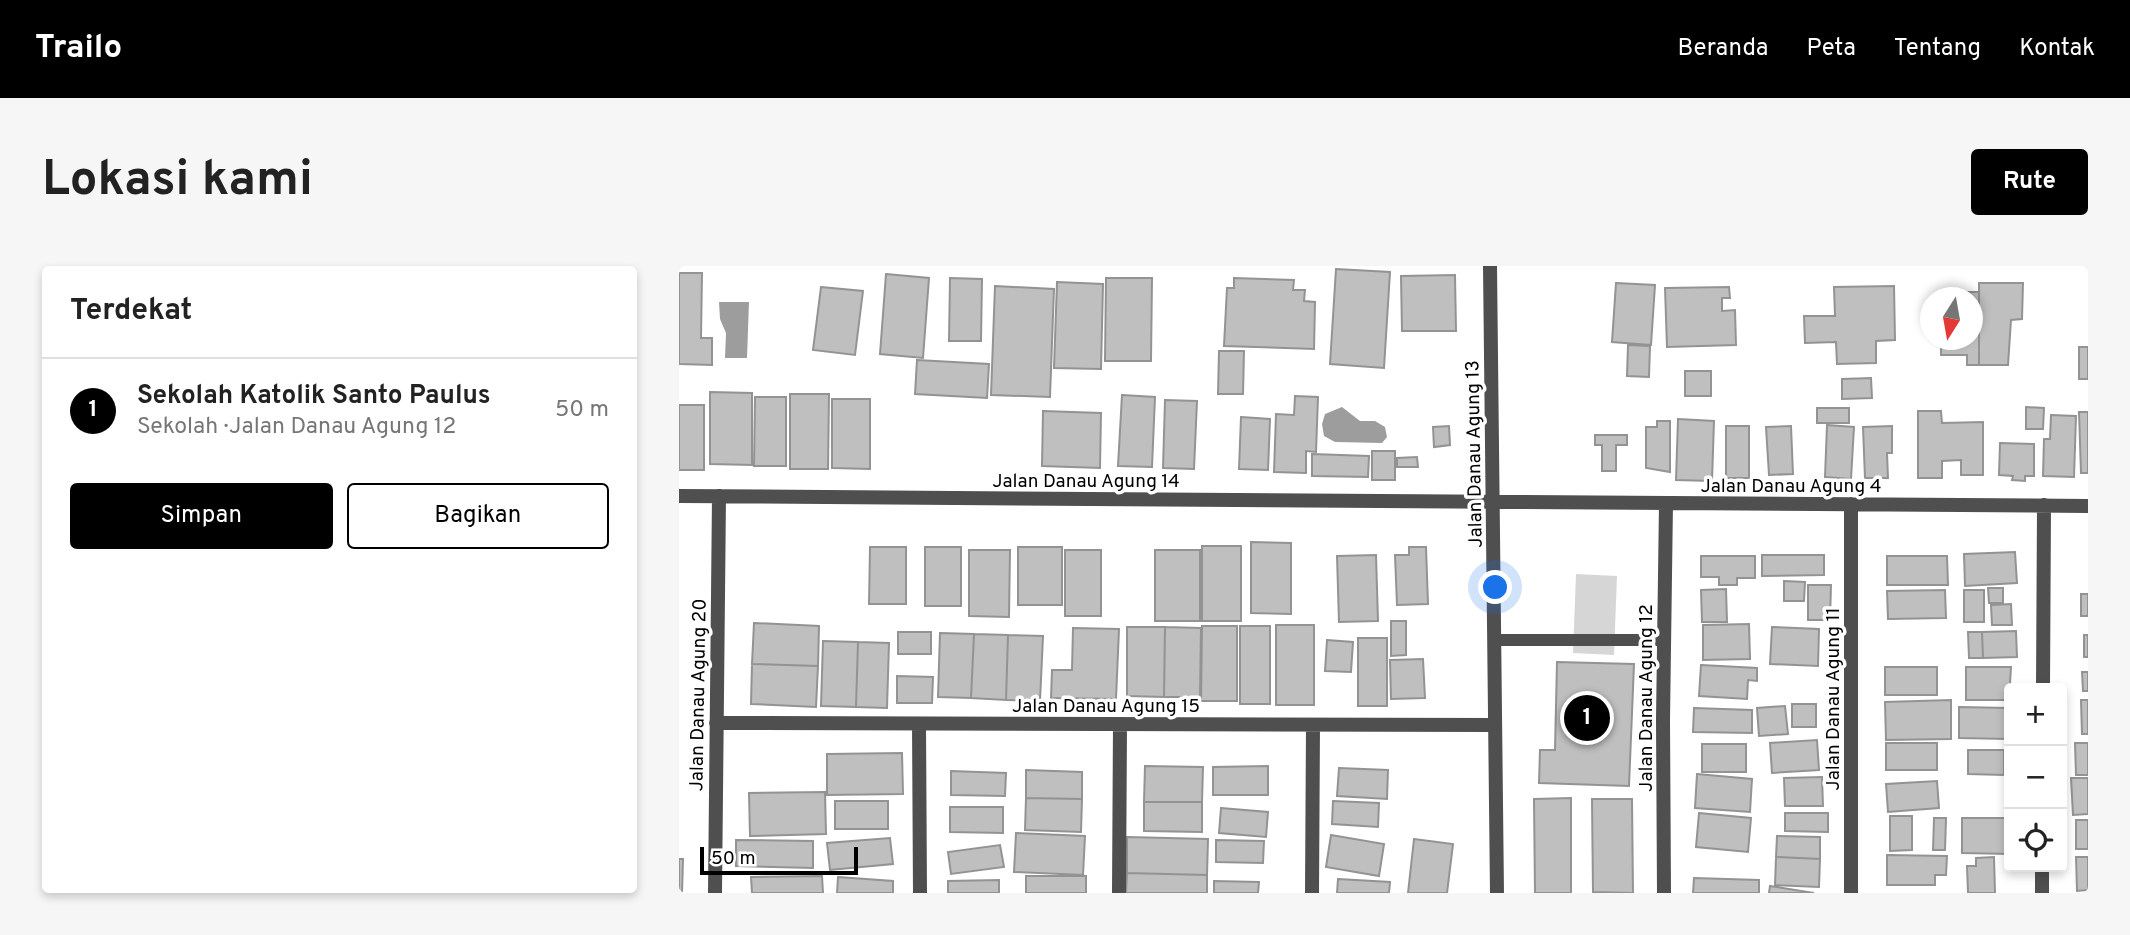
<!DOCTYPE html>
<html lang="id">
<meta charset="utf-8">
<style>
:root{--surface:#fff;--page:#f6f6f6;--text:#222;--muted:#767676;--line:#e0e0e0;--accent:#000}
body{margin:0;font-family:Overpass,sans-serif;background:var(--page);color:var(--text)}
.controls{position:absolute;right:21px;bottom:21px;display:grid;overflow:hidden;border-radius:7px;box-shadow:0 4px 10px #0003}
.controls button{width:63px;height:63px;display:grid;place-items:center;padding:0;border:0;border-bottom:2px solid var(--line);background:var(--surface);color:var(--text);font:35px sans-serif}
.compass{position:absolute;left:1241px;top:21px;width:63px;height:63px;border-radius:50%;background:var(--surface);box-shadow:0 4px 10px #0003;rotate:191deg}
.scale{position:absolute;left:21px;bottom:18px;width:158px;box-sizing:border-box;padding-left:7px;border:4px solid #000;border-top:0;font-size:19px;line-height:24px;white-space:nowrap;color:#000;-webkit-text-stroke:5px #fff;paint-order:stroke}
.you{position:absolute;left:817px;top:322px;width:24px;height:24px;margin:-18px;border:5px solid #fff;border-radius:50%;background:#1a73e8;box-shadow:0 0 0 10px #1a73e833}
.badge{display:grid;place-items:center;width:46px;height:46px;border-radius:50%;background:var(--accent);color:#fff;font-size:23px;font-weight:700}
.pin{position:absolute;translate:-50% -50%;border:4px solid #fff;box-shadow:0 2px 7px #0006}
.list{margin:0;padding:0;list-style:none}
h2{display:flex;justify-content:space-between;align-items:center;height:91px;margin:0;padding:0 28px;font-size:30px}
h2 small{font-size:23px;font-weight:400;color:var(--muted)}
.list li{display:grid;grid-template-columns:46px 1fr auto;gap:21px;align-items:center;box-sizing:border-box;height:105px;padding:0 28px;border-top:2px solid var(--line)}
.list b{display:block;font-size:26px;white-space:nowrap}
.list p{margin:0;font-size:23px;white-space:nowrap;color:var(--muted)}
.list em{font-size:23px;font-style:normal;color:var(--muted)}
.actions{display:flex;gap:14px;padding:21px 28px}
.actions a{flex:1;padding:16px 0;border:2px solid var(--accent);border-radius:7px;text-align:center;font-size:24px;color:var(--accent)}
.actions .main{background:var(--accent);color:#fff}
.icon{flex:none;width:38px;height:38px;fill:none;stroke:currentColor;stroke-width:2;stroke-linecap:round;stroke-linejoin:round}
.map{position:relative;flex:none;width:1409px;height:627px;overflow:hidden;border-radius:7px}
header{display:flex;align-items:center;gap:42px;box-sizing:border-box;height:98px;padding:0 35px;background:var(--accent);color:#fff}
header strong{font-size:33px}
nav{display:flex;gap:38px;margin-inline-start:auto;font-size:24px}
.intro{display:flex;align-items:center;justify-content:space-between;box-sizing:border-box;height:168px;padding:0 42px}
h1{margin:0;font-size:49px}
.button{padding:18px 32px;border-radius:7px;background:var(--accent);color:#fff;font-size:24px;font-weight:700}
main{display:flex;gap:42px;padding:0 42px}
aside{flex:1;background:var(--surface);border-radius:7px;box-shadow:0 4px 10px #0003}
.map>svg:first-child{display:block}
.green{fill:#d6d6d6}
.water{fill:#9d9d9d}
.building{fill:#bfbfbf;stroke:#939393;stroke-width:2}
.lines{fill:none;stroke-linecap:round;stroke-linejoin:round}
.service{stroke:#4f4f4f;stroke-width:12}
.minor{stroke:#4f4f4f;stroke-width:14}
.labels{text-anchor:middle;stroke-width:7;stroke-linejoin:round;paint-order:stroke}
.street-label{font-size:19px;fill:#000;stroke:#fff}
</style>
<header>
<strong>Trailo</strong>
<nav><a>Beranda</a><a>Peta</a><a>Tentang</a><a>Kontak</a></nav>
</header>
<div class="intro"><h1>Lokasi kami</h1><a class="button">Rute</a></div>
<main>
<aside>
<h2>Terdekat<small></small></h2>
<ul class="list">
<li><span class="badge">1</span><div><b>Sekolah Katolik Santo Paulus</b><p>Sekolah · Jalan Danau Agung 12</p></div><em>50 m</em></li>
</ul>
<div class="actions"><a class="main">Simpan</a><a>Bagikan</a></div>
</aside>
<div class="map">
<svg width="1409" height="627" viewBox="0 0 1409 627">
<rect width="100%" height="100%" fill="#fff"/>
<!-- green -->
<path class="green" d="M897 308 938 310 935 389 894 387Z"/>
<!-- water -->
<path class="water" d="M40 36H70L68 92H46L47 67 41 53Z
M663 141 681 155H696L706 161 708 171 703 177 656 176 645 170 643 158 646 148Z"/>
<!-- building -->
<path class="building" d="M657 3 711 6 705 102 651 98Z
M0 7H23L22 72H33V99L0 98Z
M207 8 250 12 244 92 201 88Z
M776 9 777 65H723L722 10Z
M271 12 303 13 302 75H270Z
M427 12H473L472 95H426Z
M555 12 615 14 614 24H626L625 35 636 36 635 83 545 80 548 22H555Z
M378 16 424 18 422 103 375 102Z
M937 17 976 19 972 79 933 76Z
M1300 17H1344L1343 53 1332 54 1329 99H1300Z
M316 20 375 23 371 131 312 129Z
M1215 20 1216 74 1197 75V97L1158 98 1157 76 1126 77 1125 50H1156L1155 21Z
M142 21 184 25 176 89 134 84Z
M1050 21 1051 32H1043V45L1056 44 1057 79 988 81 986 22Z
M1263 26H1300V99H1288V89H1262V74H1294V32H1262Z
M949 79 971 80 970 111 948 110Z
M1400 81H1409V113H1400Z
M540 85H565L564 128H539Z
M238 94 310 98 308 132 236 128Z
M1006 105H1032V130H1006Z
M1192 112 1193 132 1163 133V113Z
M31 126 73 127V199L31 198Z
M111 128H150L149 203H111Z
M443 129 476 131 473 201 439 200Z
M616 130 639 131 637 186 627 185V207L595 206 597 148 615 149Z
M76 131H107V200H75Z
M153 133H191V203L153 202Z
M486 134 518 135 515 203 484 202Z
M0 139H25V204H0Z
M1347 141 1365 142 1364 163H1347Z
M1138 142H1170V157H1138Z
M364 145 422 147 421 202 363 200Z
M1239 145H1262L1263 157 1304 156V209H1282V194L1263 195V212H1239Z
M1400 146H1409V207H1402Z
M1372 149 1397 150 1395 211 1364 210 1365 173H1371Z
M562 151 591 153 589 204 560 203Z
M999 153 1035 155 1033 215 997 214Z
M978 155H991V206L967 202V161H978Z
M1148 159 1175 161 1172 213 1146 211Z
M770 160 771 179 755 181 754 161Z
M1047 160H1070V212H1047Z
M1112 160 1114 208 1090 209 1087 161Z
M1213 160V187H1208L1209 212H1186L1184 161Z
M916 169H948V179H937V205H923V179H916Z
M1321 177 1355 178V210H1346V215L1333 214 1334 210 1320 209Z
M693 185H716V214H693Z
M633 188 690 190 689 211 633 210Z
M738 191 739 201H718V192Z
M572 276 612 277V348L572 347Z
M523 280H562V355H523Z
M191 281H227V338H190Z
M246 281H282V340H246Z
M339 281H383V339H339Z
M730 281H747L749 338 718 339 716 289H730Z
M290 284H331L330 351 290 350Z
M386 284H422V350H386Z
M476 284H521V355H476Z
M1336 286 1338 317 1286 320 1285 288Z
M697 289 699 355 660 356 658 290Z
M1083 289H1145V309L1083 310Z
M1022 290H1076V312H1058V319H1040V311H1022Z
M1208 290H1268L1269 319H1208Z
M1105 315 1126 316 1125 335H1105Z
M1129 319H1152L1151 354H1129Z
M1309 322H1324V337H1310Z
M1047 323 1048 356H1023L1022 324Z
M1266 324 1267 352 1209 353 1208 325Z
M1285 324H1305V356H1285Z
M1402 328H1409V350H1402Z
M1332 338 1333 359H1313L1312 339Z
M712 355H727V389L712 390Z
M75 357 140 360 139 400 73 398Z
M1070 358 1071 393 1024 394V359Z
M597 359H635V439H597Z
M523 360H558V435H522Z
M561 360H591V438H561Z
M448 361H486L485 431 448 430Z
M486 361 522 362 521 431H485Z
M1093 361 1140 363 1139 400 1091 398Z
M394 362 440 363 437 433 372 432 373 404H393Z
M1337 365 1338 391 1304 392 1303 366Z
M219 366H252V388H219Z
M1289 366H1303L1304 392H1290Z
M261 367 295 368 292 432 259 431Z
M295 368 329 369 327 434 292 432Z
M329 369 364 370 361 435 327 434Z
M1405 369H1409V391H1405Z
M679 372H708V440H679Z
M648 374 674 376 672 406 646 405Z
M144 375 179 376 177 441 142 440Z
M179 376 210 377 208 442 177 441Z
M744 393 746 432 712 433 711 394Z
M878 396 955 398 950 520 860 517 861 484H876Z
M73 398 139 400 137 441 72 438Z
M1022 399 1078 402V415L1069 414 1068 433 1020 430Z
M1206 401H1258V429H1206Z
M1287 401H1332L1330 434H1287Z
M1403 406H1409V425H1404Z
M218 410 254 411 253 437H218Z
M1272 434V473L1207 474 1206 436Z
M1402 434H1409V468H1403Z
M1113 438H1137V461H1113Z
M1106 440 1109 468 1080 470 1078 442Z
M1280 441 1330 442 1329 473 1280 472Z
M1015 442 1073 444V467L1014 466Z
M1138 474 1140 504 1093 507 1091 477Z
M1207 477H1258V504H1207Z
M1396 477H1409V509H1397Z
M1023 478H1067V506H1023Z
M1289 484H1325V509L1289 508Z
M223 487 224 528 148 529V488Z
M466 500 524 501 523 536H465Z
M589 500V529H534V501Z
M660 502 709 504 708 533 658 530Z
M347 504 403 506V533L347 532Z
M272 505 327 507 326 530 272 529Z
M1018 508 1073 513 1071 546 1016 542Z
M1143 511 1144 540H1106L1105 512Z
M1392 512H1409V548L1394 549Z
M1258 515 1260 542 1209 546 1207 518Z
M146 526 147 568 71 570 70 527Z
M347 532 403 533 402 566 346 564Z
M892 532V627H856L855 533Z
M913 533H953L954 627 914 626Z
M156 535H209V563H156Z
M654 535 700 537 699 561 653 558Z
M465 536H523V566L465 565Z
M271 541H324V567L271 566Z
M542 542 589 546 587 571 540 567Z
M1020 547 1072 552 1069 586 1017 581Z
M1106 547H1149V566L1106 565Z
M1211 550H1233V584L1211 585Z
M1255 552H1267L1266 584H1254Z
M1283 552H1330V588L1283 587Z
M1397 554H1409V583H1397Z
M337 567 406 570 404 609 335 606Z
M652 569 705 578 700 610 647 601Z
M1098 570 1141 571V593L1097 591Z
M448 571 529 573 528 609 448 607Z
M211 572 214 598 151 604 148 577Z
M735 573 774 578 768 627H729Z
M57 574 134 575V602L57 600Z
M537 574 585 575 584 597 537 596Z
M321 579 325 601 272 608 269 586Z
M1208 589 1268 590 1267 609H1256V619H1208Z
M1097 591 1141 593 1140 621 1096 619Z
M1315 591 1316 627H1289L1288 600H1297V592Z
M1397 591H1409V624L1398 625Z
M0 593H4L3 627H0Z
M448 607 528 609V627H447Z
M143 610 144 627H73L72 611Z
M347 610H407V627H347Z
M159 611 214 615V627H158Z
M1015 612 1080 614V627H1014Z
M659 613 711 616 710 627H658Z
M320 614V627H269V615Z
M535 615 580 616 579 627H535Z
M1091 620 1135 627H1090Z"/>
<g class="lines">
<!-- service -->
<path class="service" d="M816 374H985"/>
<!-- minor -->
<path class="minor" d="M811 0 818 627
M0 230 1409 240
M1364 422 1365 239
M37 457 816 459
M240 458 241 627
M36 627 40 230
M440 627 441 458
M633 627 634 459
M985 627 984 454 987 237
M1172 627V238
M1363 627V601"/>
</g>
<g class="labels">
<!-- street labels -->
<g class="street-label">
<text transform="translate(794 188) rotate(-91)" y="7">Jalan Danau Agung 13</text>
<text x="407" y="221">Jalan Danau Agung 14</text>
<text x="1112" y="226">Jalan Danau Agung 4</text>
<text transform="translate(18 429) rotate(-89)" y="7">Jalan Danau Agung 20</text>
<text transform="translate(966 432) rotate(-90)" y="7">Jalan Danau Agung 12</text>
<text transform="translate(1153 433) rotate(-90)" y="7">Jalan Danau Agung 11</text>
<text x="427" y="446">Jalan Danau Agung 15</text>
</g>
</g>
</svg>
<div class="controls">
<button>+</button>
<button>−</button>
<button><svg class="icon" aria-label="locate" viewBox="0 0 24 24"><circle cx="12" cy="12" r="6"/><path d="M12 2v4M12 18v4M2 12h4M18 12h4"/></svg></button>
</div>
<svg class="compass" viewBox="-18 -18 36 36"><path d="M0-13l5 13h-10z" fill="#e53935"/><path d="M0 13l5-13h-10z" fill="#767676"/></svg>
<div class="scale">50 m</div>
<div class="you"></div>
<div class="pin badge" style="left:908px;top:452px">1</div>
</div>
</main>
